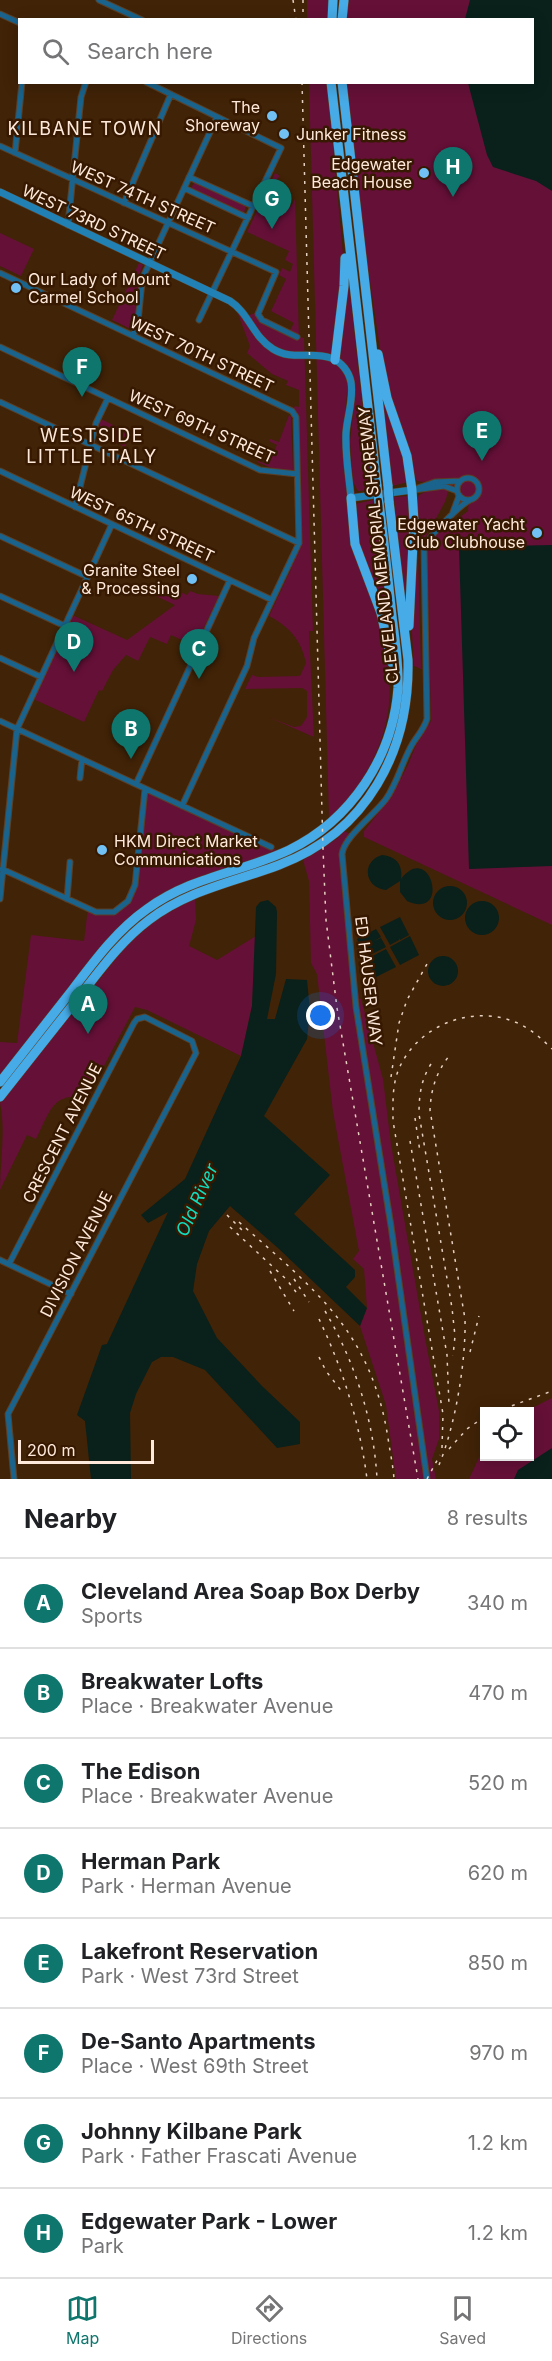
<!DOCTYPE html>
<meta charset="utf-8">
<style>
:root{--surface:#fff;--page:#f6f6f6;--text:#202124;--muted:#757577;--line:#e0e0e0;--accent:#0f766e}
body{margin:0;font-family:Inter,sans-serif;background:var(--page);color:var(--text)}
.controls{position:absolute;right:18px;bottom:18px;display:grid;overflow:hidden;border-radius:0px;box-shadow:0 3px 15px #0003}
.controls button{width:54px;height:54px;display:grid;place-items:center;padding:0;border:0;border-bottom:2px solid var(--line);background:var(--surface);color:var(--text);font:30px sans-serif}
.scale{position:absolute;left:18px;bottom:15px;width:136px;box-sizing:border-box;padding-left:6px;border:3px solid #fee9da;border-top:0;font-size:16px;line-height:21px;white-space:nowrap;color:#fee9da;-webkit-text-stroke:4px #361900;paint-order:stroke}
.you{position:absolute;left:321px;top:1016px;width:21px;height:21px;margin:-15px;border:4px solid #fff;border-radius:50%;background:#1a73e8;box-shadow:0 0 0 9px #1a73e833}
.badge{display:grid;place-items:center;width:39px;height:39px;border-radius:50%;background:var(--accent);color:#fff;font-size:20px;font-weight:700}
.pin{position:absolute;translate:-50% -50px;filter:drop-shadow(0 2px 3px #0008)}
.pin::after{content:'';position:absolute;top:32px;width:21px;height:18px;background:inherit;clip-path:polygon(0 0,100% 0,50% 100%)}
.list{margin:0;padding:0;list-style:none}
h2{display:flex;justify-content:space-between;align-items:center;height:78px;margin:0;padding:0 24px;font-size:26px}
h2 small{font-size:20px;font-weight:400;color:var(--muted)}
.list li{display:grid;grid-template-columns:39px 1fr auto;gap:18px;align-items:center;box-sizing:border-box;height:90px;padding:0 24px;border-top:2px solid var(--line)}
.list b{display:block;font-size:22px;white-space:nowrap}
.list p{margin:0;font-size:20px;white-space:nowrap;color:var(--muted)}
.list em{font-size:20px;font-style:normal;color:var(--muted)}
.icon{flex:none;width:33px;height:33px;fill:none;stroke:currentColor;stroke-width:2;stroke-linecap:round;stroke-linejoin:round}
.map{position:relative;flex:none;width:552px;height:1479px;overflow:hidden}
.search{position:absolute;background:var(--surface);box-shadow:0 3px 15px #0003;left:18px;right:18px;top:18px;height:66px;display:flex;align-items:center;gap:15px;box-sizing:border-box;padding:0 21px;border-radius:0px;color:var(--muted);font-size:22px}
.sheet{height:798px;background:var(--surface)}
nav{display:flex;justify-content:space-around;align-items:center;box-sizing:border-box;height:84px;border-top:2px solid var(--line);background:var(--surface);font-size:16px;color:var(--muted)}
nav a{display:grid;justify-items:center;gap:3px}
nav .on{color:var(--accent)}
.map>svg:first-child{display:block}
.green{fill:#651037}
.water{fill:#09201b}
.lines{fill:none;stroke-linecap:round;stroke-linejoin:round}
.street-casing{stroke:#5b3f25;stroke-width:7}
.secondary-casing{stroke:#5b3f25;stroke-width:8}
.highway-casing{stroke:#5b3f25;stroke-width:10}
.street{stroke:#19638c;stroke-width:5}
.secondary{stroke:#2281b4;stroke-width:7}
.highway{stroke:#46abe7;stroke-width:9}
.rail{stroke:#e7d1c1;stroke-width:1.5;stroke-dasharray:3 6;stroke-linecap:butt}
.highway-bridge-casing{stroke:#5b3f25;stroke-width:10;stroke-linecap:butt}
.highway-bridge{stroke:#46abe7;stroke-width:9}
.poi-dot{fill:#71c1f5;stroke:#361900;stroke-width:2}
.labels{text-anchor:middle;stroke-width:5;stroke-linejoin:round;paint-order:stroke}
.poi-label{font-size:16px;fill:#fee9da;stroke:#361900;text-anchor:end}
.street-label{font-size:16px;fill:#fee9da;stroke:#361900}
.neighbourhood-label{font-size:18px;letter-spacing:1.5px;fill:#fee9da;stroke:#361900}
.water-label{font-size:18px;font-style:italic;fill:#10ddc0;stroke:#361900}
</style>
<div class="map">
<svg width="552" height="1479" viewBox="0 0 552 1479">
<rect width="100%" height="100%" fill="#412307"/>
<!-- green -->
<path class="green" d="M307 0H329L327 19H307Z
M348 0H552V925L364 837V831L391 797 408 765 416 745 431 721 427 550 435 536 468 511 469 499 435 480 423 482 417 481 412 471V457L400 430 384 375 360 214 346 83 532 82V20L346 19Z
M309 83H327L346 286 349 285 372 490 358 491 353 482 350 442 356 386 349 368 343 440 350 484 356 494 348 502C356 532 364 561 372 591 391 659 403 711 364 776 355 792 344 808 329 818Z
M275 173 280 176 274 182 277 184 269 205 281 211 286 206 291 207 295 199 299 337 304 338 313 631H309L314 737 268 717 294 727 301 726 307 717V691L302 688 245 689 252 675 258 677 300 676 306 663C301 640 290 627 269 616L291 569 287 568 298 546 296 417 292 411 295 406 299 407V390L286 385 288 381 272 374 247 353 250 346 238 314 240 309 246 316 258 312 260 317 289 332 294 323 271 311 286 279 279 275 282 268 290 272 293 264 285 260 289 251 247 232Z
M195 180 247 204 243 215 190 191Z
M0 233 34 249 21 276 0 266Z
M139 263 143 265C133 286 140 309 131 329L112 320Z
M385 398 403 452 408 482 392 486 381 399Z
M289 415 291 417 293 471 274 469 257 462 258 461 267 464 277 445 269 441 270 439 279 442Z
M101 419 131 434 125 447 97 434Z
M434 488 449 489 445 502 418 551 421 669 414 666 411 617 416 502 419 495Z
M410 496 412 511 407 596 404 597 394 497Z
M373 500 389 619H385L359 550 355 504Z
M143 584 162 594 176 590 187 595 190 591 198 594 219 596 195 646 171 635 167 644 150 637 138 661 126 655 113 670 102 691 99 690 84 722 31 698 70 614 127 640 175 605 141 589Z
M145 789 283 853 207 877 126 926 0 1082V1042L17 1043 31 935 84 941 88 908 114 912 131 896Z
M344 831 350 834 342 845 339 857 351 972H356L359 999H361L383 1079 391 1144 425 1338 439 1411V1439L432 1459 436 1479H396L386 1405 360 1326 367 1308 364 1269 353 1259 359 1251 333 1112 317 974 311 963 309 881 303 860 338 838Z
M195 897 196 920 189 946 217 960 256 936 252 1006 241 1056 147 1010 135 1007 87 1098C52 1091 50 1112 36 1139L27 1135 0 1190C0 1160 6 1132 0 1103L127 945 157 919Z
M552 1398V1454L518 1479H469L484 1447V1456H530V1412L526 1411Z"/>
<!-- water -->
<path class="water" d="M470 0H552V191L536 181 493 167 487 155 468 83 532 82V20L465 19Z
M552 545V866L469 869 459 547Z
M382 855C397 856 403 866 401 879 431 840 451 921 407 901L400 892V881L386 890C364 888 361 861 382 855Z
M433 903a17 17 0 1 1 34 0a17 17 0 1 1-34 0Z
M268 900 276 907 277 912 276 974 267 1019H275L286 979 307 980 310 1011 307 1039 264 1116 330 1175 294 1214 355 1270V1277L346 1287 367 1308 360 1326 278 1248 230 1206 209 1231 197 1264 193 1291 217 1338 262 1386 300 1422V1444L277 1448 205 1370 173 1357H161L152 1362 136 1394 130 1413 131 1479H91L85 1421 77 1415 102 1345 107 1344 168 1212 148 1223 141 1215 185 1179 241 1056 252 1006 256 907 260 902Z
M465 918a17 17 0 1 1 34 0a17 17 0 1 1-34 0Z
M400 917 409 935 400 940 399 938V940L390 945 380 927Z
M376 929 381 937 374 941 381 938 386 947 366 957 362 948 372 942 370 940 371 943 361 948 357 939Z
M410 936 419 955 400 965 390 947Z
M386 949 396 967 376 977 367 959Z
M428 971a15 15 0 1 1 30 0a15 15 0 1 1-30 0Z
M552 1448V1479H514L518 1470Z"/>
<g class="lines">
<!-- street casing -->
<g class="street-casing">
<path id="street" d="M99 0 142 20
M0 14 20 23
M146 82 281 148 199 320
M0 146 276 272 258 314 262 320 297 337
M15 153 22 82
M189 177 253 206
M184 188 248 218
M124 203 171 94
M68 225 81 97 86 82
M0 273 292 411 296 417 299 543 254 638 247 666 182 806
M133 336C142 316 138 296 144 275L217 117
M0 347 260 470 297 474
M0 402 299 543
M0 471 272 600
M457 489a11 11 0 1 1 22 0a11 11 0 1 1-22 0Z
M412 490 435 482 460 481
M414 490 444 486 457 491
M75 507 96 423 108 398
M453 512 459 496
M0 536 88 577
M0 596 65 626
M0 658 41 677
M0 721 271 847
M80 778 82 759
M136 784 230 580
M2 869 96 912H114L128 901 135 885 145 789
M0 899 17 729 112 524
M67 899 70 862
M0 1260 71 1294
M9 1264 134 1023 137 1019 145 1017 192 1041 196 1053 8 1414 14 1479
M427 1479 391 1226 356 1007 342 854C344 837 375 814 386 799 398 782 402 761 413 743 418 735 424 729 427 719L424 547C428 537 460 505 470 500"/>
</g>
<!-- secondary casing -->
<g class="secondary-casing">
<path id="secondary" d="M0 192 230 301C249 313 253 337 273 349 292 361 312 351 331 358 342 362 349 372 351 382 354 399 347 417 346 433 345 455 349 476 351 498L412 490"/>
</g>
<!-- highway casing -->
<g class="highway-casing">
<path id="highway" d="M332 20 333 0
M342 20 344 0
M331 82 377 486
M342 82 388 486
M378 354 387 398 407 456 412 490 414 522 409 626
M335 360 344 286 345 258
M351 498 355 544 381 613 392 663
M0 1082C24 1051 49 1020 73 989 95 960 117 930 147 909 192 876 240 873 289 850 351 820 393 757 398 688 399 664 395 640 392 616 388 578 384 541 379 503
M0 1097C26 1064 53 1030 79 997 101 969 121 941 149 920 188 890 234 882 279 865 367 832 410 751 408 660L389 501"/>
</g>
<!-- street -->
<use href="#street" class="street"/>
<!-- secondary -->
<use href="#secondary" class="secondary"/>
<!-- highway -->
<use href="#highway" class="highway"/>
<!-- rail -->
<path class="rail" d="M293 0 296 20
M303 0V20
M302 82 323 849 326 920 337 1008 418 1479
M431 1064C421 1080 419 1095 419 1114L452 1308 455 1336 453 1356
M391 1077 399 1023 407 1000 427 964
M415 1118 420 1152
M410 1141 447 1355 449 1405
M227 1215 242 1230
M239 1222C315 1290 371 1331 388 1438 390 1452 393 1465 394 1479
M230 1227 287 1280 296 1292
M270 1271 294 1311
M294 1279 309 1302
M325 1311C355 1362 374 1421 377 1479
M319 1319C343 1369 360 1424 367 1479
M470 1352 479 1316
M319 1357 326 1371 343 1393
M495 1412 552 1391
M442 1448 443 1414 393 1121C393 1104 392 1087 398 1071 416 1026 471 1004 515 1022 530 1028 541 1038 552 1049
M449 1449 467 1429 484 1417
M439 1465C455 1426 466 1363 465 1319L430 1110C431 1089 436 1073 449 1056
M427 1479 440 1455"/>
<!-- highway-bridge casing -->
<g class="highway-bridge-casing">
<path id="highway-bridge" d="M377 486 379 503
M388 486 389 501"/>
</g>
<!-- highway-bridge -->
<use href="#highway-bridge" class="highway-bridge"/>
</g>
<!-- markers -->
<g class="poi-dot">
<circle cx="272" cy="116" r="6"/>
<circle cx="284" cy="134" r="6"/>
<circle cx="424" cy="173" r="6"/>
<circle cx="16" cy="288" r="6"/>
<circle cx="537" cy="533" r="6"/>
<circle cx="192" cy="579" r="6"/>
<circle cx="102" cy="850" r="6"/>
</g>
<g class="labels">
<!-- poi labels -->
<g class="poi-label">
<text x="260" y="113">The<tspan x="260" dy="18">Shoreway</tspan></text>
<text x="296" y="140" text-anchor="start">Junker Fitness</text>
<text x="412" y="170">Edgewater<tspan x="412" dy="18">Beach House</tspan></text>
<text x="28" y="285" text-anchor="start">Our Lady of Mount<tspan x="28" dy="18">Carmel School</tspan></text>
<text x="525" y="530">Edgewater Yacht<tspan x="525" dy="18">Club Clubhouse</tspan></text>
<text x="180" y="576">Granite Steel<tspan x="180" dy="18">&amp; Processing</tspan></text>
<text x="114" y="847" text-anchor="start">HKM Direct Market<tspan x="114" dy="18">Communications</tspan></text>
</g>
<!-- street labels -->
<g class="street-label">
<text transform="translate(143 197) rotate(24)" y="6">WEST 74TH STREET</text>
<text transform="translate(94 222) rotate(25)" y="6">WEST 73RD STREET</text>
<text transform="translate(202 354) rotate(25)" y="6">WEST 70TH STREET</text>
<text transform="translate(202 426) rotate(24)" y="6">WEST 69TH STREET</text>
<text transform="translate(142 524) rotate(25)" y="6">WEST 65TH STREET</text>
<text transform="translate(378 545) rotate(-96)" y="6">CLEVELAND MEMORIAL SHOREWAY</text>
<text transform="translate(369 981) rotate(83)" y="6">ED HAUSER WAY</text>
<text transform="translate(62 1133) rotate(-63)" y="6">CRESCENT AVENUE</text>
<text transform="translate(76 1254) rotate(-63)" y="6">DIVISION AVENUE</text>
</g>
<!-- neighbourhood labels -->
<g class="neighbourhood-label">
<text x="85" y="135">KILBANE TOWN</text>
<text x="92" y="442">WESTSIDE<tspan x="92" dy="21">LITTLE ITALY</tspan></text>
</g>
<!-- water labels -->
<g class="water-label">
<text transform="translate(197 1200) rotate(-66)" y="6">Old River</text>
</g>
</g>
</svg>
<div class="controls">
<button><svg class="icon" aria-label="locate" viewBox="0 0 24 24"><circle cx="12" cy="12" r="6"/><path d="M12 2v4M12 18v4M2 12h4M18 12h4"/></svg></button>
</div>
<div class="scale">200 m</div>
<div class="you"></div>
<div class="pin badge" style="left:88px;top:1034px">A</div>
<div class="pin badge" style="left:131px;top:759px">B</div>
<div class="pin badge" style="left:199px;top:679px">C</div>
<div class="pin badge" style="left:74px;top:672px">D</div>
<div class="pin badge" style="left:482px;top:461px">E</div>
<div class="pin badge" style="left:82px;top:397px">F</div>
<div class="pin badge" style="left:272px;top:229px">G</div>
<div class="pin badge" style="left:453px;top:197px">H</div>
<div class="search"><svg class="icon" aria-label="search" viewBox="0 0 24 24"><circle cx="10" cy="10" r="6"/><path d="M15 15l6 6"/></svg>Search here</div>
</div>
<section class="sheet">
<h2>Nearby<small>8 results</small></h2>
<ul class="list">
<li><span class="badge">A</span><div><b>Cleveland Area Soap Box Derby</b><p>Sports</p></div><em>340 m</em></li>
<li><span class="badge">B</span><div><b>Breakwater Lofts</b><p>Place · Breakwater Avenue</p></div><em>470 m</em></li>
<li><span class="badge">C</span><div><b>The Edison</b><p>Place · Breakwater Avenue</p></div><em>520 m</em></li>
<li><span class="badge">D</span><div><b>Herman Park</b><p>Park · Herman Avenue</p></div><em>620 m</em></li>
<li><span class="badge">E</span><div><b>Lakefront Reservation</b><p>Park · West 73rd Street</p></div><em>850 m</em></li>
<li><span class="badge">F</span><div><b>De-Santo Apartments</b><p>Place · West 69th Street</p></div><em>970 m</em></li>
<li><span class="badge">G</span><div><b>Johnny Kilbane Park</b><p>Park · Father Frascati Avenue</p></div><em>1.2 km</em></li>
<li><span class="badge">H</span><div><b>Edgewater Park - Lower</b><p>Park</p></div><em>1.2 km</em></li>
</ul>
</section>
<nav>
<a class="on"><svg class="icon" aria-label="map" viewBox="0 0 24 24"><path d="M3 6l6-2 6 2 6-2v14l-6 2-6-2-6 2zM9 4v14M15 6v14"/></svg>Map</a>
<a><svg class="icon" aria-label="directions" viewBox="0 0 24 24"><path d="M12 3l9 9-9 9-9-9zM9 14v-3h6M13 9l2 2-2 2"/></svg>Directions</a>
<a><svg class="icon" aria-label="saved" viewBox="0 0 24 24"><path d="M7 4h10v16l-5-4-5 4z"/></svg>Saved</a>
</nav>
